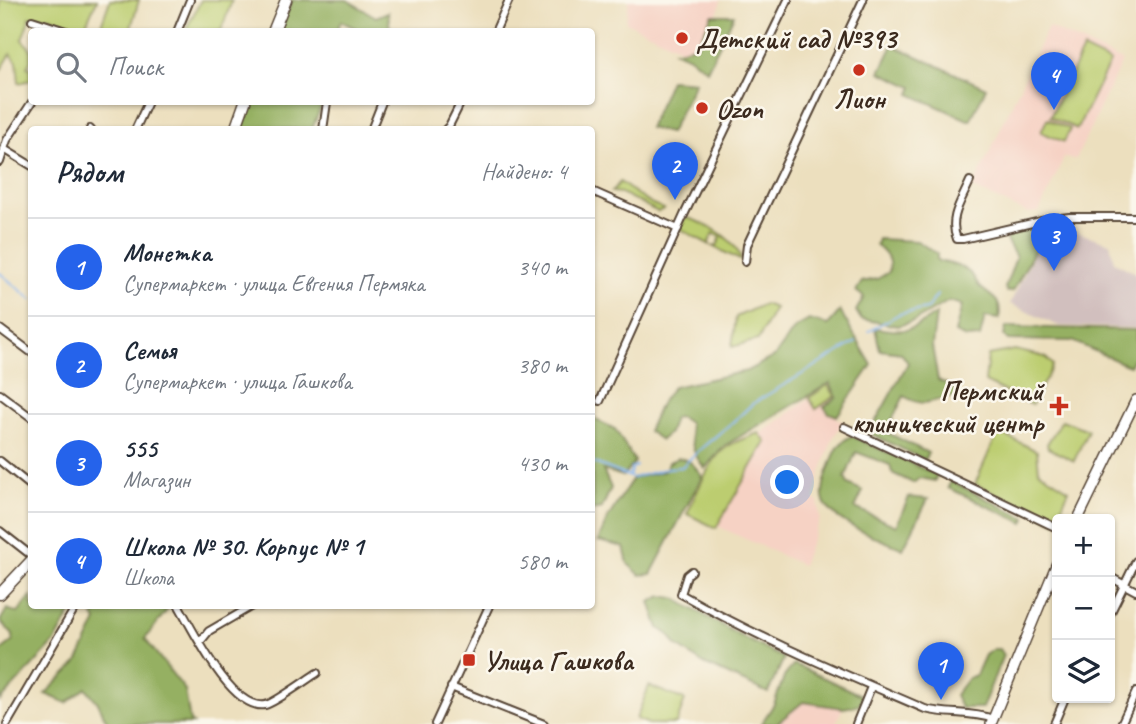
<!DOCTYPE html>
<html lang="ru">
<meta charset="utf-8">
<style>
:root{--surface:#fff;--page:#f6f6f7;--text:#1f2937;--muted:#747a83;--line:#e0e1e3;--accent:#2563eb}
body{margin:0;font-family:Caveat,sans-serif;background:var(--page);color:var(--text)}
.controls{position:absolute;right:21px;bottom:21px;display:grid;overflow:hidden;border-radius:7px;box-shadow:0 2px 5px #0004}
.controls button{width:63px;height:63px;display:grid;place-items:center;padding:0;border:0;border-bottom:2px solid var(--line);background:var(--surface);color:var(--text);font:35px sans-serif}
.you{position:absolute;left:788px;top:483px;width:24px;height:24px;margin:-18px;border:5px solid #fff;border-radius:50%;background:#1a73e8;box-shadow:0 0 0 10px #1a73e833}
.badge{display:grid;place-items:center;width:46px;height:46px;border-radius:50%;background:var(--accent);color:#fff;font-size:23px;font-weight:700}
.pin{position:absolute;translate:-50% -58px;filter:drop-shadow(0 2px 4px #0008)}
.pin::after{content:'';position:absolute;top:37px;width:24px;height:21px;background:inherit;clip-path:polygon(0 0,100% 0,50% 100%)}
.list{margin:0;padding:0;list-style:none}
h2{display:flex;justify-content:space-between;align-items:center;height:91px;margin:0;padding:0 28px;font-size:30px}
h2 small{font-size:23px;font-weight:400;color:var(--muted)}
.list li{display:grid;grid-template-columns:46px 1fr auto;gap:21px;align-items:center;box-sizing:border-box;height:98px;padding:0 28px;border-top:2px solid var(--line)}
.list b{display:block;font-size:26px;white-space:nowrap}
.list p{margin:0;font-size:23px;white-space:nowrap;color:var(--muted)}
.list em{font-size:23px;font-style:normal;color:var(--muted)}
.icon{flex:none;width:38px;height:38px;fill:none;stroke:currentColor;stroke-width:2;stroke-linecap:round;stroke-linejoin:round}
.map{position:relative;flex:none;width:1136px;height:724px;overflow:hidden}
.search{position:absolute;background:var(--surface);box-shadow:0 2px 5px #0004;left:28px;top:28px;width:567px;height:77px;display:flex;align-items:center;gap:18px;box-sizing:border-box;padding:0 24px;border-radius:7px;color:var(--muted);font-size:26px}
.panel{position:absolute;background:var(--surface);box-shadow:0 2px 5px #0004;left:28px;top:126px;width:567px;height:483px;border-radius:7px}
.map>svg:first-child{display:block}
.built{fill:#f6d2c4}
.industrial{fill:#d1bfbe}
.green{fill:#bccd70;stroke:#7c7c47;stroke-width:2}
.forest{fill:#95b062;stroke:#686d40;stroke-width:2}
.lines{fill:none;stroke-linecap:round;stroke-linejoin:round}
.stream{stroke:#86b6f1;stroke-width:2}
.minor-casing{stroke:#564536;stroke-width:10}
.secondary-casing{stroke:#564536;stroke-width:12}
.primary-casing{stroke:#564536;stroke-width:13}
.minor{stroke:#fff;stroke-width:6}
.secondary{stroke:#fff;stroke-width:9}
.primary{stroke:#fff;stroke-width:10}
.poi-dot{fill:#c8321e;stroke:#fbf7ec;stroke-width:2.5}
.labels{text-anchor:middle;stroke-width:5;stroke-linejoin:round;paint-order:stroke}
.poi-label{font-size:28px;font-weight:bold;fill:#3b2a1e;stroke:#fbf7ec;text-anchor:start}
</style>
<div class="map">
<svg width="1136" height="724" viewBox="0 0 1136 724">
<rect width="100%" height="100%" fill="#fbf7ec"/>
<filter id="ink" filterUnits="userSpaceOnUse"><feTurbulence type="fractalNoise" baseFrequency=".0143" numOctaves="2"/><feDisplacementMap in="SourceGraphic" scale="14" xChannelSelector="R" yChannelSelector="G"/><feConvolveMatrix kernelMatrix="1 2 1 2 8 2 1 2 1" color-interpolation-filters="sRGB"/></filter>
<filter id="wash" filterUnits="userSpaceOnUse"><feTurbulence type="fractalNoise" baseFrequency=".00686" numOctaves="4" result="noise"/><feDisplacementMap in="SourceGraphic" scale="28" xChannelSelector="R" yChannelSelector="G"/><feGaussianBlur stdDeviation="1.57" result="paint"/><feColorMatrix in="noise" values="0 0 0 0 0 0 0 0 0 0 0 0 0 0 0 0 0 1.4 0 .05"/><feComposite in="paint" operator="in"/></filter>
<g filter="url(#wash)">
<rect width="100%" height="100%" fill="#ecdfbe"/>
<!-- built -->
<path class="built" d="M629 0H721L719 9 695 55 626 22Z
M1048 27 1122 61 1076 159 1064 158 1039 212 1027 213 973 188Z
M832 382 848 396 836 419 843 422 833 438 819 478 814 499 818 501 820 519 802 565 689 513 721 452 763 432Z
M803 701 843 708 835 724H776Z"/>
<!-- industrial -->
<path class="industrial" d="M1049 223 1110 243 1114 262 1136 273V328L1059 326 1010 304Z"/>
<!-- green -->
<path class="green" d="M0 0H97L83 31 50 17H30L22 40 31 49V61L27 67 31 68V80L19 83 17 62 11 54 0 71Z
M110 0H139L130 31H99Z
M201 0H232L221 31H185Z
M1083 49 1110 62 1077 129 1050 117Z
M1047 119 1070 129 1064 142 1041 132Z
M620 182 646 201 664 209 658 212 621 193 612 192Z
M685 217C707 224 735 237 742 261L712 246H717L721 237 713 233 709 242 710 245 680 229Z
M764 304 775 308 758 340 732 347 736 317Z
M1015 350 1045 357 1053 365 1032 405 985 382 988 355Z
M828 385 835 396 816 409 809 398Z
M1062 420 1088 430 1074 461 1048 448 1047 444Z
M998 432 1037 451 1039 471 1069 490 1055 522 975 484Z
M759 433 766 442 716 528 687 514C696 495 708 463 723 450 733 441 747 438 759 433Z
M649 686 685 700 676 724H649L636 719Z"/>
<!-- forest -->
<path class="forest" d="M292 0H347L376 17 388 12 390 31H361L341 21 337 31H279Z
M712 15H734L707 70 688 56 675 51 697 45Z
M893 45 986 88 970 121 910 94 913 87 880 72Z
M670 80 695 82 670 133 649 128Z
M249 102H323L312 129 239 130Z
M1046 223 1047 227 1013 291 1007 292 1005 288 1016 257 1006 240 1008 233Z
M878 239 917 241 937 254V261C949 263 964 266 972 275 975 278 976 282 978 285 990 298 1003 297 999 319L985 317 980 337 966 338 955 333 962 305 949 301 914 321 898 326 861 319 856 311 864 297 856 291 862 282 877 279 889 272C891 258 886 254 876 245Z
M840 311 872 365 837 416 829 413 824 407 837 397 830 383 724 446 705 468C692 455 691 440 689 423L680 417 674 418 669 433 661 440 648 431 660 404 673 387 747 371 775 356 795 328 809 320 828 325Z
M936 314 932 346 938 380 949 385 956 392 955 397C931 398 927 410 904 396L886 432 928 453 925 460 869 433 908 363 901 353 880 350 875 328C907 333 909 332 936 314Z
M1006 327 1136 330V354L1129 366 1072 341 1008 340 1004 336Z
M592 418 615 429 635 462 623 476 603 470 611 488 602 508 592 510Z
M851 436 937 475 935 481 920 478 913 483 892 473 890 465 856 452 845 478 848 484 863 491 855 508 896 526 909 497 928 499 903 549C882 539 828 522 823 498 822 489 825 479 828 471 834 456 836 444 851 436Z
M678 458C691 459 695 466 702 477L651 574 640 575 628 564 624 547 598 541 608 518 633 478 664 471 669 462Z
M950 481 1026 518 1024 523 948 488Z
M31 596 32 606H75L55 642 0 701V651L13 641V635L0 621 7 609 18 613Z
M662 596 674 598 744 638 784 658 768 693 704 664 676 645 669 635 659 628 650 602Z
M104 606H170L145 639 185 690 190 722 193 724H108L98 703 86 688 67 703 45 694 77 663 97 621 93 616Z
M994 649H999L1003 655 982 708H961L955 695 968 678 976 675 985 655Z
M794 664 863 696 859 705 843 708 803 702 776 724H761L774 704 784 677Z"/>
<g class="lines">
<!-- stream -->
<path class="stream" d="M0 273 32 300
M869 331 899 314 927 309 937 295
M592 462 633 478 668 468 682 467C703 444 730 427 752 404L856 342
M629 476 632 468 636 466"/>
</g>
</g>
<g filter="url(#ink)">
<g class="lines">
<!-- minor casing -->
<g class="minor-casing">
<path id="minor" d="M32 20 69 32
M177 32 190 0
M495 32 509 0
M90 129 91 130
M135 130 148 102
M323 130 327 102
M371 130 382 102
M445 130 449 126 461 102
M4 149 32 166
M0 162 7 140 32 102
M970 181C962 200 948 218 957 239H963L1045 220 1069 217H1136
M592 191 678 229
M745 262 747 245 863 0
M0 329 32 353
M0 394 32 418
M600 401 684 215 788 0
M844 427 1057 528
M0 461 32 487
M0 531 32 556
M692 571 687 575 681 594C760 639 842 673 925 709 947 715 971 711 993 719
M1110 577 1136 591
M179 606C193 630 232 711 265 705 275 703 306 680 317 673
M1110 614 1136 561
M200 642 209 631 252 606
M451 687 544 724
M7 724 76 606
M435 724 489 606
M856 724 871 687
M1054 724 1065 698
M1121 724 1136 692"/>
</g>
<!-- secondary casing -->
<g class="secondary-casing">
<path id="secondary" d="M1078 519 1136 400
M991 724 1057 563"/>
</g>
<!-- primary casing -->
<g class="primary-casing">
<path id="primary" d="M273 32 286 0
M235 130 245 102
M0 594 32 560"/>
</g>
<!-- minor -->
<use href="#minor" class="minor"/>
<!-- secondary -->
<use href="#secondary" class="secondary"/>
<!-- primary -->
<use href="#primary" class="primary"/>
</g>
</g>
<!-- markers -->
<g class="poi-dot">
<circle cx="682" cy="38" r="7"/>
<circle cx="859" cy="70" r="7"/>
<circle cx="702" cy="108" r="7"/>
<path d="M1055.5 395.5h7v7h7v7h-7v7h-7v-7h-7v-7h7z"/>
<rect x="462" y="653" width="14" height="14" rx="3.5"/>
</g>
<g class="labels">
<!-- poi labels -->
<g class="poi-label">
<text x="696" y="48">Детский сад №393</text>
<text x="859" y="108" text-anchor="middle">Лион</text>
<text x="716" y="118">Ozon</text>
<text x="1043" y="400" text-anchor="end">Пермский<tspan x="1043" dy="32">клинический центр</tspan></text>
<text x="483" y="670">Улица Гашкова</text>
</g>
</g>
</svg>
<div class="controls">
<button>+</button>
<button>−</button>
<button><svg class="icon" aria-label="layers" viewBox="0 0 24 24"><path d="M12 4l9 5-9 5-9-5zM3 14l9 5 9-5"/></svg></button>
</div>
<div class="you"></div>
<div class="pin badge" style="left:941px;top:700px">1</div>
<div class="pin badge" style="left:675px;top:200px">2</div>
<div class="pin badge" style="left:1054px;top:271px">3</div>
<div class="pin badge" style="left:1054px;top:110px">4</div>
<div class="search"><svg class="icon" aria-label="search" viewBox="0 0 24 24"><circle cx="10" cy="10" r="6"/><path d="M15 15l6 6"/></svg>Поиск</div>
<section class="panel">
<h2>Рядом<small>Найдено: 4</small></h2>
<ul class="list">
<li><span class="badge">1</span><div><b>Монетка</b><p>Супермаркет · улица Евгения Пермяка</p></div><em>340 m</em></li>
<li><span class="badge">2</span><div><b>Семья</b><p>Супермаркет · улица Гашкова</p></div><em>380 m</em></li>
<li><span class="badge">3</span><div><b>555</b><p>Магазин</p></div><em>430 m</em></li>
<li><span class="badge">4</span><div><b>Школа № 30. Корпус № 1</b><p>Школа</p></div><em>580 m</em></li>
</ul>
</section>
</div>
